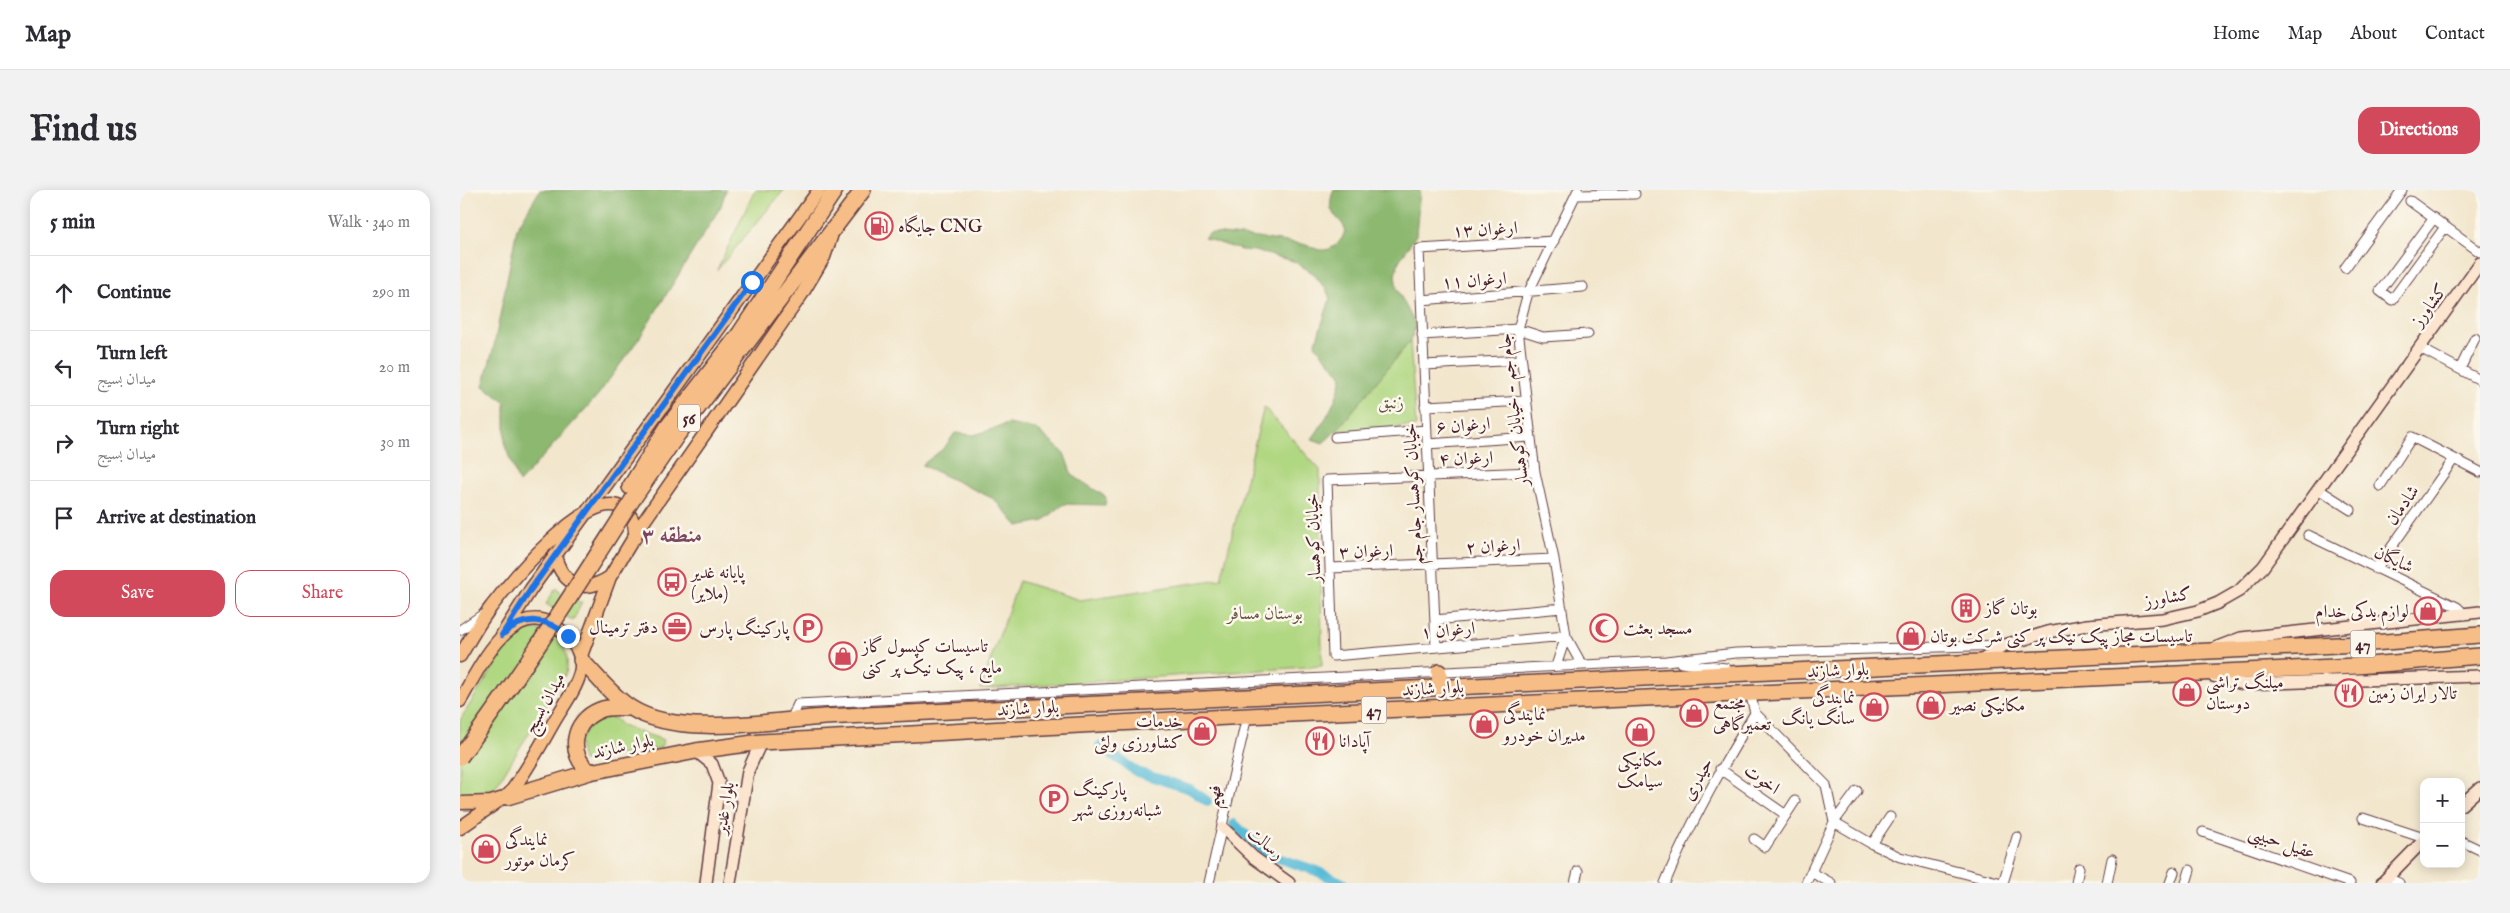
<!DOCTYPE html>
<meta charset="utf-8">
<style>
:root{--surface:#fff;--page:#f2f2f3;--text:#2b2b33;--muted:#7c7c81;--line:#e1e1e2;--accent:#d1495b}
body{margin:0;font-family:"IM FELL English",Amiri,serif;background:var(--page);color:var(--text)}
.controls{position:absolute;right:15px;bottom:15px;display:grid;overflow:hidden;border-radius:10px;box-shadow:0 2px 12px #0003}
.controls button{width:45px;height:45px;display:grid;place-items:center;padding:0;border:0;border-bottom:1px solid var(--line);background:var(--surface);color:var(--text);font:25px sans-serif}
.stop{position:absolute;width:15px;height:15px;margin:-11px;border:4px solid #1a73e8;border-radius:50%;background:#fff}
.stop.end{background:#1a73e8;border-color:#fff;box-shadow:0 1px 5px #0008}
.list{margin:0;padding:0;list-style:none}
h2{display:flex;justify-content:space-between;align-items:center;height:65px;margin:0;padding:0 20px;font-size:21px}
h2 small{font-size:16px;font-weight:400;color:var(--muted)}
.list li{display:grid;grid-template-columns:32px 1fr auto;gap:15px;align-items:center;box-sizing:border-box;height:75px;padding:0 20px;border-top:1px solid var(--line)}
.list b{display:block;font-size:19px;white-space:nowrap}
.list p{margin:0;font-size:16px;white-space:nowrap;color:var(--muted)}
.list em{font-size:16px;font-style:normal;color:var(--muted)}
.actions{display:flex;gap:10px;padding:15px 20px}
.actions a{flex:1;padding:11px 0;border:1px solid var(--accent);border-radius:15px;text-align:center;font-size:18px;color:var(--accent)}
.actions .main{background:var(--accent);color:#fff}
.icon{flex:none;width:28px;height:28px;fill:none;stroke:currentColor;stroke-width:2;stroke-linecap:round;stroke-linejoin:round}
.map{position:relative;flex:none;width:2020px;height:693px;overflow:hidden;border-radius:15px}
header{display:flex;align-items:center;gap:30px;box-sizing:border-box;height:70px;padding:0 25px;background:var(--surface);border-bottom:1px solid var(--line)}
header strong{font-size:24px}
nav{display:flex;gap:28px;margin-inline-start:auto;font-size:18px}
.intro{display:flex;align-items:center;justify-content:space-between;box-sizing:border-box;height:120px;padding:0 30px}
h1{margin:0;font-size:35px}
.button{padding:12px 22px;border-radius:15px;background:var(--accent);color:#fff;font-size:18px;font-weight:700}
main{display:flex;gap:30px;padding:0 30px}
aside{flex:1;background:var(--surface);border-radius:15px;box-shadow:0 2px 12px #0003}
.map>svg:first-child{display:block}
.green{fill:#b0d781;stroke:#7d7b56}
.forest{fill:#8cb86f;stroke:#6b6c4d}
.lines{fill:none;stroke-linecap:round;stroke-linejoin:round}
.canal{stroke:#59bbd7;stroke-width:10}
.street-casing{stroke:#633d43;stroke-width:11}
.secondary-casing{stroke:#633d43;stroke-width:14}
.primary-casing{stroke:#633d43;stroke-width:15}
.highway-casing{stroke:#633d43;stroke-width:18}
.street{stroke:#fff;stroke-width:9}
.secondary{stroke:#fbe5cf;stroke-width:11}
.primary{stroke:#f6be86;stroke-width:12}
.highway{stroke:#f6be86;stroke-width:15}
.highway-bridge-casing{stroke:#633d43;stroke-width:18;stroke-linecap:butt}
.highway-bridge{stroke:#f6be86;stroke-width:15}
.route{stroke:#1a73e8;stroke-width:6}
.labels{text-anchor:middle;stroke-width:5;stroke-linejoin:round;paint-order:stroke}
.shield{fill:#fbf7ec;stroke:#7f6065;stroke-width:1}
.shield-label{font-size:16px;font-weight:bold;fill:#4a1f2b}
.poi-label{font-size:18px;fill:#4a1f2b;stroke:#fbf7ec;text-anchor:start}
.street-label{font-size:18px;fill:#4a1f2b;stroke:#fbf7ec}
.park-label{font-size:18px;fill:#695645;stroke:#fbf7ec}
.district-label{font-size:22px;font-weight:bold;fill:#7b465f;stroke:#fbf7ec}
</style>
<header>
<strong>Map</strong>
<nav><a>Home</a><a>Map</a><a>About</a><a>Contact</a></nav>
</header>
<div class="intro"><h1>Find us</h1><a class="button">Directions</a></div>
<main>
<aside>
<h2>5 min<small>Walk · 340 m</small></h2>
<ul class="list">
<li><svg class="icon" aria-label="ahead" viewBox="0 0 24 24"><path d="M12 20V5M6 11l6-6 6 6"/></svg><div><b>Continue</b></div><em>290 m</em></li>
<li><svg class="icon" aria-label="left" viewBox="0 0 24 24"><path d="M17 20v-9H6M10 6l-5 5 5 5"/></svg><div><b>Turn left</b><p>میدان بسیج</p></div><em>20 m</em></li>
<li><svg class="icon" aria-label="right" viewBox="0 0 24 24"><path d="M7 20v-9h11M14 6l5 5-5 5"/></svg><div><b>Turn right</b><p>میدان بسیج</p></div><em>30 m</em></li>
<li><svg class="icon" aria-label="arrive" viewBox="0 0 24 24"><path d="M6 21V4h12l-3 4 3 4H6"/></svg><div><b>Arrive at destination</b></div></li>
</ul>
<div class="actions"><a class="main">Save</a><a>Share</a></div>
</aside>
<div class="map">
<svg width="2020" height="693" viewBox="0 0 2020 693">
<rect width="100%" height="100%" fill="#fbf7ec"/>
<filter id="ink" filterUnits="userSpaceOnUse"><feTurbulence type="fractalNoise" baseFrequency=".02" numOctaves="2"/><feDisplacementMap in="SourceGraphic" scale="10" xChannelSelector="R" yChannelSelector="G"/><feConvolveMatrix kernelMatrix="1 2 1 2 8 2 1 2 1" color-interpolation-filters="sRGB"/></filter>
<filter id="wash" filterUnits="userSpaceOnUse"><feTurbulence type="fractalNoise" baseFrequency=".0096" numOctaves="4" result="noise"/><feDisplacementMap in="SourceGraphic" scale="20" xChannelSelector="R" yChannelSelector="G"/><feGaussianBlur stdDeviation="1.12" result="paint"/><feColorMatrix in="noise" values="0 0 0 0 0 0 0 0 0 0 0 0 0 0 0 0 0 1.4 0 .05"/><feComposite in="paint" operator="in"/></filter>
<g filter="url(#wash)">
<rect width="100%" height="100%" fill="#f2e6cc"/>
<!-- green -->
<path class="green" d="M295 0H324L257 80Z
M950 151 956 236 876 241Z
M804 217 860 280 862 476 520 499 559 391 620 410 761 389Z
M96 398 104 409 122 412 113 431 86 414Z
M69 440C95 437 112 458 106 483L35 598 17 608 0 607V530L51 449Z
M142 527 155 528 162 536 204 550 200 558 123 571 119 552 126 540Z"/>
<!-- forest -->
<path class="forest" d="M80 0H266L261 16 180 147 138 205 59 293 45 256V212L23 196 34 156 57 38Z
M874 0H960L956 45 939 71 935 85 937 99 956 136 950 151 876 241 863 253 852 249C866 229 878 210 882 186L855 155 870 109 867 101 853 83 833 71 795 61 781 60 744 48 750 43C781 45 811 50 842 54 849 55 857 61 864 60 872 60 881 52 884 44 889 28 861 29 874 0Z
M548 234 576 239 604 263 612 285 646 307 645 315 604 314 583 331 558 336 534 309 462 275 484 258 495 243 514 245Z"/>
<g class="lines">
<!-- canal -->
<path class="canal" d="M640 556 677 582 730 599 747 611
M774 634 806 664 854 680 883 693"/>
</g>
</g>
<g filter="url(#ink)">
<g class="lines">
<!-- street casing -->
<g class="street-casing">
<path id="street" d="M1118 0 1068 103 1058 139 1075 282 1094 369 1106 446 1122 475
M1116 5 1175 4
M1950 11 2020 62
M1974 28 1920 101 1932 110 1985 37
M1885 78 1942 0
M961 110 1123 97
M962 145 1058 139 1083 147 1128 144
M1960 158 2020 190
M964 175 1061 170
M2000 179 2015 148
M965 216 1066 211
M875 247 967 240
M967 254 1070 247
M1075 282 867 290 873 466 1106 446
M1920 296 1952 247 2020 282
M1858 299 1891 320
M1848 345 1997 417 2005 425
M870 378 1094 369
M1916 379 1994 269
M975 430 1102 418
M0 440 22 425
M976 457 959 59 1094 51
M1221 473 1266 478
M1096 476 1106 446
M1295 523 1366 595 1374 632 1412 654 1440 667 1542 693
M331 530 338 514 1206 471 1276 463 1545 455
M1260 579 1326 625
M1903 628 1964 648
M1743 642 1890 693
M1294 649 1305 657 1335 611
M2001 651 2020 660
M1412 654 1430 627
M1351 682 1371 693
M1927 688 1939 693
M749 693 787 526
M1115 693 1118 681
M1205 693C1230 633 1261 578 1295 523L1290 503
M1346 693 1374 632 1397 601
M1543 693 1557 647
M1616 693 1619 678
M1647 693 1652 669
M1710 693 1714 682
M1726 693 1730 680"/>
</g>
<!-- secondary casing -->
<g class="secondary-casing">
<path id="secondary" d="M1755 458 1781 448 2020 422
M1519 472 1545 455 1588 442 1627 435 1703 429 1738 421 1758 413 1779 401 1803 377 2020 73
M1753 486 1783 494 2020 486
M236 561 252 574 259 593 246 693
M258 607 269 602H276L283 608
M2001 615 2020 598
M763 638 793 667 829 693
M270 693 288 581 301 552
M1922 693 1964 650"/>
</g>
<!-- primary casing -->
<g class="primary-casing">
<path id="primary" d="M95 366C103 396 125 404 150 387
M42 445 71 399 359 0
M0 466C10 450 19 432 31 417 50 392 128 297 162 318 173 325 176 335 175 348
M121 466 150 387 182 334 342 104 364 67 371 47
M0 511C21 475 57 395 107 446 117 456 124 468 120 483 116 499 104 515 95 530 80 556 66 583 47 607L31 612 0 613
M0 638 37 612"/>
</g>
<!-- highway casing -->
<g class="highway-casing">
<path id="highway" d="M170 297 208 236 280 143 375 0
M173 309 218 244 403 0
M121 470C137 486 152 506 171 518 218 548 310 531 364 527L1898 454 2020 445
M979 482 980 499
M130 582C107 564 112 531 140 520 149 516 161 518 171 518
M47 607 130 582 236 561 301 552 787 526 1896 476 2020 466"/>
</g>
<!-- street -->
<use href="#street" class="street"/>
<!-- secondary -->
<use href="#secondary" class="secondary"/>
<!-- primary -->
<use href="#primary" class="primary"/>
<!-- highway -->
<use href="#highway" class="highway"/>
<!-- highway-bridge casing -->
<g class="highway-bridge-casing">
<path id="highway-bridge" d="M0 567C62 484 117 396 173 309"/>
</g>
<!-- highway-bridge -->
<use href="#highway-bridge" class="highway-bridge"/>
</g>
</g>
<g class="lines" filter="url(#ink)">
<!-- route -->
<path class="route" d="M108 446C87 427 63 425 42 445L71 399 292 92"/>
</g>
<!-- icons -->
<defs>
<g id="fuel-ring" transform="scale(1.4375)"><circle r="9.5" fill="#fbf7ec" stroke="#d1495b" stroke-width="1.5"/><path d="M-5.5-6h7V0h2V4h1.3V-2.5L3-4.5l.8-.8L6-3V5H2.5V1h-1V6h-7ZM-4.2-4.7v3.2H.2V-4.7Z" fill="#d1495b"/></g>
<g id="bus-ring" transform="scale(1.4375)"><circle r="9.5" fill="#fbf7ec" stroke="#d1495b" stroke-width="1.5"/><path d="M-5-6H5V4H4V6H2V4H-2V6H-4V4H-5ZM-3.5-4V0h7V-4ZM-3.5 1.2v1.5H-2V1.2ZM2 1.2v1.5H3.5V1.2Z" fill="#d1495b"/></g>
<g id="building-ring" transform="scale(1.4375)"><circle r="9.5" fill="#fbf7ec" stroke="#d1495b" stroke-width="1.5"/><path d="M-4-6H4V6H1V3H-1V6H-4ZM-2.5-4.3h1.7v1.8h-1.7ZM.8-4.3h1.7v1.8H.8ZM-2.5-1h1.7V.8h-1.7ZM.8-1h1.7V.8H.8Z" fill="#d1495b"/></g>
<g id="shop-ring" transform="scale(1.4375)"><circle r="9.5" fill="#fbf7ec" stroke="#d1495b" stroke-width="1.5"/><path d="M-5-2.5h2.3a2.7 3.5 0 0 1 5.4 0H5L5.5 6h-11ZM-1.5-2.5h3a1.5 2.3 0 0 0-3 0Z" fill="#d1495b"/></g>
<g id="office-ring" transform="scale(1.4375)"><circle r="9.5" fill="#fbf7ec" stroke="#d1495b" stroke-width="1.5"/><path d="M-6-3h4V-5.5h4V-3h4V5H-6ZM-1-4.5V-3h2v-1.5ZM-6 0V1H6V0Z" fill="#d1495b"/></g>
<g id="parking-ring" transform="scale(1.4375)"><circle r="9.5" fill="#fbf7ec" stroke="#d1495b" stroke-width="1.5"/><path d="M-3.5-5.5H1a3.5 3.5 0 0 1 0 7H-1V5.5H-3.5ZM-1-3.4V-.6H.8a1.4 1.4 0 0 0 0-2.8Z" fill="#d1495b"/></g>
<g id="mosque-ring" transform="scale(1.4375)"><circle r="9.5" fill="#fbf7ec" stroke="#d1495b" stroke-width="1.5"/><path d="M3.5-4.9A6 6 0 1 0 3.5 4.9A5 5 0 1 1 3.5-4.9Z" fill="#d1495b"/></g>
<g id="restaurant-ring" transform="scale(1.4375)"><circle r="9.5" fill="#fbf7ec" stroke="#d1495b" stroke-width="1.5"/><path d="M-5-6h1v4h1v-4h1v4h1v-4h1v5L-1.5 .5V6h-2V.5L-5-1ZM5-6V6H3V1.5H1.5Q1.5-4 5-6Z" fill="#d1495b"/></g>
</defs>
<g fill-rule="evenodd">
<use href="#fuel-ring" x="419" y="36"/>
<use href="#bus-ring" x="212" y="392"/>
<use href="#building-ring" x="1506" y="418"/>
<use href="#shop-ring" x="1968" y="421"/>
<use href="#office-ring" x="217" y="437"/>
<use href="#parking-ring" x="348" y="438"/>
<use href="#mosque-ring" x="1144" y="438"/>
<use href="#shop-ring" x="1451" y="446"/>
<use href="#shop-ring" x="383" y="466"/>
<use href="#shop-ring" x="1727" y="502"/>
<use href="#restaurant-ring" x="1889" y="503"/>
<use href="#shop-ring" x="1471" y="515"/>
<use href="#shop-ring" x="1414" y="517"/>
<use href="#shop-ring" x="1234" y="523"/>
<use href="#shop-ring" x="1024" y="534"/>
<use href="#shop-ring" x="742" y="541"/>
<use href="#shop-ring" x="1180" y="542"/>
<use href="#restaurant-ring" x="860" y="551"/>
<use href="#parking-ring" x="594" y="609"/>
<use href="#shop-ring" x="26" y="659"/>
</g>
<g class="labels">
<!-- shield labels -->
<g class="shield">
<rect x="218" y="214.5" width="22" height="27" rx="4"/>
<rect x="1890.5" y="440.5" width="25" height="27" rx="4"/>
<rect x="901.5" y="506.5" width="25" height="27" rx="4"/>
</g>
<g class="shield-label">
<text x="229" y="234">56</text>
<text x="1903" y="460">47</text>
<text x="914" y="526">47</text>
</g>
<!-- poi labels -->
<g class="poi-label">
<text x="438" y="42">جایگاه CNG</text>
<text x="231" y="388">پایانه غدیر<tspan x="231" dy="21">(ملایر)</tspan></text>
<text x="1525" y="424">بوتان گاز</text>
<text x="1949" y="427" text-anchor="end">لوازم یدکی خدام</text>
<text x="198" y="443" text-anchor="end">دفتر ترمینال</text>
<text x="329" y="444" text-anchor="end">پارکینگ پارس</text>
<text x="1163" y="444">مسجد بعثت</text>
<text x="1470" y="452">تاسیسات مجاز پیک نیک پر کنی شرکت بوتان</text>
<text x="402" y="462">تاسیسات کپسول گاز<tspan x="402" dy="21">مایع ، پیک نیک پر کنی</tspan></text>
<text x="1746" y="498">میلنگ تراشی<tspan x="1746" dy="21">دوستان</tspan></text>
<text x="1908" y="509">تالار ایران زمین</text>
<text x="1395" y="513" text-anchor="end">نمایندگی<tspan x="1395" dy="21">سانگ یانگ</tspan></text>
<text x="1253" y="519">مجتمع<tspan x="1253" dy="21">تعمیرگاهی</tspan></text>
<text x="1490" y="521">مکانیکی نصیر</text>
<text x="1043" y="530">نمایندگی<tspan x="1043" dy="21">مدیران خودرو</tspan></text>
<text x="723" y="537" text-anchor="end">خدمات<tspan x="723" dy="21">کشاورزی ولئی</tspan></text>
<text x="879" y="557">آپادانا</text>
<text x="1180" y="576" text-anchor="middle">مکانیکی<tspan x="1180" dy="21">سیامک</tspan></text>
<text x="613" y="605">پارکینگ<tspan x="613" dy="21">شبانه‌روزی شهر</tspan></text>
<text x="45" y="655">نمایندگی<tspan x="45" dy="21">کرمان موتور</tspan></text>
</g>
<!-- street labels -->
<g class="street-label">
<text transform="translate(1025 39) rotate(-3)" y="6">ارغوان ۱۳</text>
<text transform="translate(1014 90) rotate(-4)" y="6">ارغوان ۱۱</text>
<text transform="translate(1969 115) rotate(-54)" y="6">کشاورز</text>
<text transform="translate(1053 220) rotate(-97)" y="6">جام جم - خیابان کوهسار</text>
<text transform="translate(1003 235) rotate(-4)" y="6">ارغوان ۶</text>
<text transform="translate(1006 268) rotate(-2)" y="6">ارغوان ۴</text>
<text transform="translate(953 304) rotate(-93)" y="6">خیابان کوهسار جام جم</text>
<text transform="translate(1942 315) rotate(-55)" y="6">شادمان</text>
<text transform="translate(853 348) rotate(-92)" y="6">خیابان کوهسار</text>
<text transform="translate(1033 356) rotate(-3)" y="6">ارغوان ۲</text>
<text transform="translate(906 361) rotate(-2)" y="6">ارغوان ۳</text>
<text transform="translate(1934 369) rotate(25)" y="6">شایگان</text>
<text transform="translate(1708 407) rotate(-10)" y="6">کشاورز</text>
<text transform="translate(988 440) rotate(-5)" y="6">ارغوان ۱</text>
<text transform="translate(1378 480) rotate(-2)" y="6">بلوار شازند</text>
<text transform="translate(973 498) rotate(-3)" y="6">بلوار شازند</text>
<text transform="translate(84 513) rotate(-61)" y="6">میدان بسیج</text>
<text transform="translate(568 518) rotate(-3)" y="6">بلوار شازند</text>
<text transform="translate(163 556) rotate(-12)" y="6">بلوار شازند</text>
<text transform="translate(1237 589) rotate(-61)" y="6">حیدری</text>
<text transform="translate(1302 589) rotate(35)" y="6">اخوت</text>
<text transform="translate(753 606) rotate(-78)" y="6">فهیم</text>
<text transform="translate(264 618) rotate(-81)" y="6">بلوار غدیر</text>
<text transform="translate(1822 652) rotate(19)" y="6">عقیل حبیبی</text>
<text transform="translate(806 653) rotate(40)" y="6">رسالت</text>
</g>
<!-- park labels -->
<g class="park-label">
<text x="931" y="218">زنبق</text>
<text x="805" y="429">بوستان مسافر</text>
</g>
<!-- district labels -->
<g class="district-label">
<text x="212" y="352">منطقه ۳</text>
</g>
</g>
</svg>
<div class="controls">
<button>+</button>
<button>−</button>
</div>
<div class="stop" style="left:292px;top:92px"></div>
<div class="stop end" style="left:108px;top:446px"></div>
</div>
</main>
